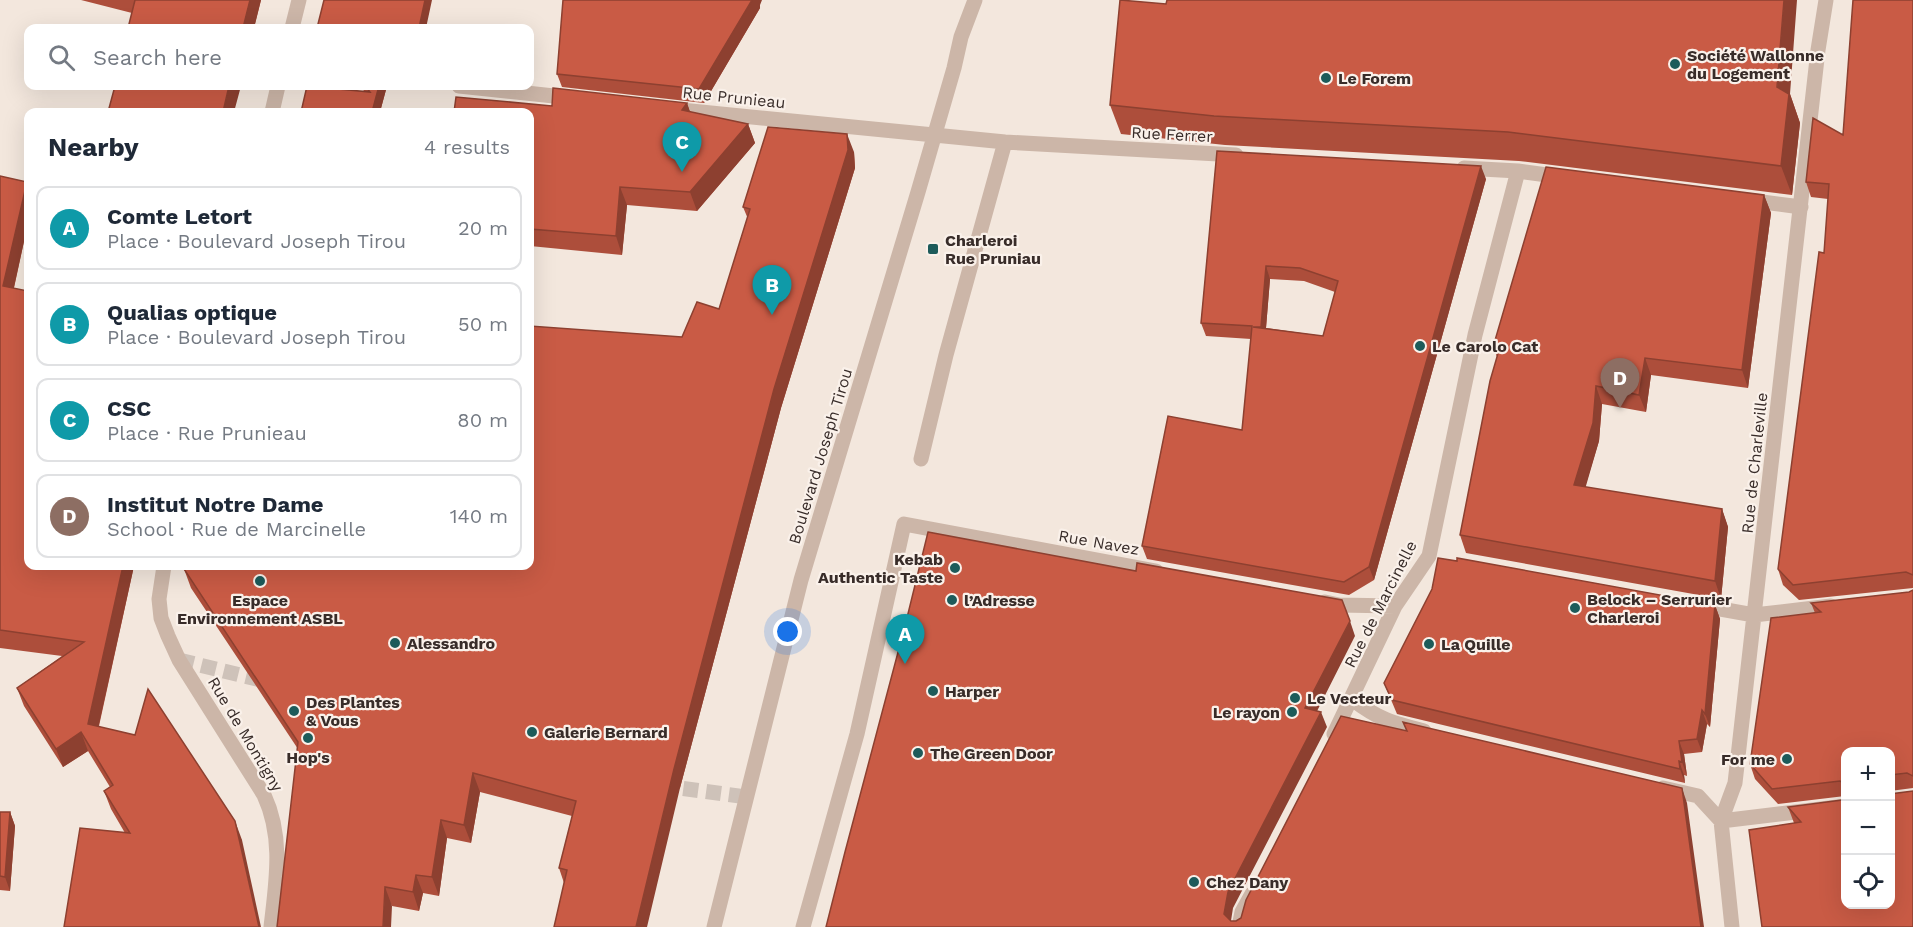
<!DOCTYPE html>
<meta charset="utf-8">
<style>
:root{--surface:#fff;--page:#f2f2f3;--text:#1f2937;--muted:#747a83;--line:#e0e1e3;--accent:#b45309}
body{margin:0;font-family:"Work Sans",sans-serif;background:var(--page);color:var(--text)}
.controls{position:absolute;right:18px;bottom:18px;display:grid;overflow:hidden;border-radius:12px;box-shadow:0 6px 24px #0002}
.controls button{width:54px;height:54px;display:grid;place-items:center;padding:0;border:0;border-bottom:2px solid var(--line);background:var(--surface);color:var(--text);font:30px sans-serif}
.you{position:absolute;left:788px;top:632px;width:21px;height:21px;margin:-15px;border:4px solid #fff;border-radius:50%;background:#1a73e8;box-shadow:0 0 0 9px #1a73e833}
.badge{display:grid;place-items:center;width:39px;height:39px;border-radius:50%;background:var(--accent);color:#fff;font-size:20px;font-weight:700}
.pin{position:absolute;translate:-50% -50px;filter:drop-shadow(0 2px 3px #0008)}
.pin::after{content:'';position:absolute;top:32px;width:21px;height:18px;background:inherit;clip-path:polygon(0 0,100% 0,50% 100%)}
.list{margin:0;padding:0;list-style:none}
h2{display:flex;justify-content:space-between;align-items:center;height:78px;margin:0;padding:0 24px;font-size:26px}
h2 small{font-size:20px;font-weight:400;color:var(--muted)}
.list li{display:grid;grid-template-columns:39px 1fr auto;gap:18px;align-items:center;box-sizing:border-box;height:84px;margin:0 12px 12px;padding:0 12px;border:2px solid var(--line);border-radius:12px}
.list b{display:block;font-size:22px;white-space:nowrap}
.list p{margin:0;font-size:20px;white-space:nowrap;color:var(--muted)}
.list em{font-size:20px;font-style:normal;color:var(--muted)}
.icon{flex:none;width:33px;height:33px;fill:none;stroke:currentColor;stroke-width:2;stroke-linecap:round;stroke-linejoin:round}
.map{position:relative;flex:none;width:1913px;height:927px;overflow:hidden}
.search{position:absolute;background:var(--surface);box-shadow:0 6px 24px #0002;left:24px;top:24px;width:510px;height:66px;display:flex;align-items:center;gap:15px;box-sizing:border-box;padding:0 21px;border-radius:12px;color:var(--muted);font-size:22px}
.panel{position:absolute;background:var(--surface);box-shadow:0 6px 24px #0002;left:24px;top:108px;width:510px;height:462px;border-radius:12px}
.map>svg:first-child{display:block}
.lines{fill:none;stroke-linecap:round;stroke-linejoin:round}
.street-tunnel{stroke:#cec2b9;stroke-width:15;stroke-dasharray:15 8;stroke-linecap:butt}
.street{stroke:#ccb6a8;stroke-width:15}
.wall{fill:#ad4e3b;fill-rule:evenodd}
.shaded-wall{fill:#8d4030}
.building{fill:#c95b45;stroke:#8d4030;stroke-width:1.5;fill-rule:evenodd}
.poi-dot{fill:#1d5b5a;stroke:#faf1ea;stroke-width:2}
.labels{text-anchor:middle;stroke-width:4.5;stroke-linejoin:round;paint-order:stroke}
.poi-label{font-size:16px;font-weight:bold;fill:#382c29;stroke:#faf1ea;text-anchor:start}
.street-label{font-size:16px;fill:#382c29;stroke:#faf1ea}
</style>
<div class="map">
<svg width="1913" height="927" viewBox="0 0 1913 927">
<rect width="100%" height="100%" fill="#f3e7dd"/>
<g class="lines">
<!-- street-tunnel -->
<path class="street-tunnel" d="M179 660 269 682
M661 783 680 788 747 797"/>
<!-- street -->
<path class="street" d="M292 28 299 0
M459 86 573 98
M671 109 1005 142 1236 155
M272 112 278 86
M1464 168 1518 171 1562 177
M1747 200 1801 207
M921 459 946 355 1005 142
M164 566 159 599 161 618 168 636 179 660 264 795C284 838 276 882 271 927
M1325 602 1339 605 1395 606
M1698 605 1754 615 1831 606
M1352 699C1378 719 1392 723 1424 731
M1334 734 1395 606 1429 556 1475 335 1518 171
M1663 788 1698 796 1721 821 1846 806
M714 927 801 580 918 192 954 68 961 37 975 0
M803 927 857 734 904 524 1156 571
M1239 927 1242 912 1252 894
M1732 927 1721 821 1735 783 1818 50 1826 0"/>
</g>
<!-- wall -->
<path class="wall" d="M81 0H261L254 28H128L132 13Z
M1913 0V588L1799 600 1783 585 1778 569 1824 253 1828 199 1811 197 1806 182 1843 135Z
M760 5V8L704 103 562 87 557 74Z
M360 86H387L380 112H301L364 91Z
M1790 94 1800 123 1792 195 1519 161 1225 145 1121 134 1110 105Z
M687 103 690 112 748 124 755 143 697 211 627 205 622 255 530 246V112L552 106Z
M1217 151 1486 179 1374 580 1349 595 1147 559 1142 546 1242 430 1251 339 1206 336 1201 323ZM1270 279 1304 281 1335 292 1323 336 1266 328Z
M854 152 855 168 781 408 680 788 564 883 559 868 572 816 480 792 471 843 447 838 439 896 423 893 419 911 392 906 298 749 191 588 184 569 682 337 719 309 748 219 743 207Z
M0 176 28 187V223L14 288 28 566H134L99 726 242 840 125 833 111 809 104 791 110 787 88 751 63 767 24 706 17 688 62 656 0 648Z
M1764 195 1771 213 1748 388 1651 375 1646 412 1602 404 1599 441 1585 487 1722 509 1728 527 1721 599 1466 553 1460 535 1497 357 1493 347Z
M1913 590V788L1890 791V752H1845V796L1778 804 1755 779 1750 764 1815 613 1811 603 1909 592Z
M1715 605 1720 619 1710 727 1707 724 1702 752 1684 754 1687 776 1684 775 1685 783 1397 714 1384 683Z
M1842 800 1913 927 1794 823 1788 807Z
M0 812H10L15 826 10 891 0 890Z"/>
<!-- shaded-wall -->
<path class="shaded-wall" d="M250 0H261L254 28H243Z
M425 0H432L426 28H419Z
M752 0H762L760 5V8L704 103 699 89Z
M1784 0H1797L1790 94 1800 123 1792 195 1781 166 1777 87Z
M229 86H241L234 112H223Z
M379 86H387L380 112H372Z
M687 103 693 121 682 110Z
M748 124 755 143 697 211 690 192Z
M847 134 854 152 855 168 781 408 680 788 647 927H636L674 769 774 389Z
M1481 166 1486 179 1374 580 1369 567Z
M27 182 28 187V223L10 305 3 286Z
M620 187 627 205 622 255 616 236Z
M1764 195 1771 213 1748 388 1742 370Z
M1266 266 1270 279 1265 340 1261 327Z
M1645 358 1651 375 1646 412 1639 395Z
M1596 386 1602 404 1599 441 1581 503 1574 485Z
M1722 509 1728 527 1721 599 1715 581Z
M123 566H134L95 742 88 724Z
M1715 605 1720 619 1710 727 1705 714Z
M1350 621 1355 636 1311 723 1305 708Z
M1702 710 1707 724 1702 752 1697 739Z
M1321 712 1327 727 1233 908 1230 927 1224 914 1228 892Z
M81 732 88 751 63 767 56 749Z
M1679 741 1684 754 1687 776 1682 762Z
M1679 761 1684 775 1685 783 1680 769Z
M473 773 480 792 471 843 464 825Z
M1682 788 1687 803 1704 927H1701Z
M10 812 15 826 10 891 5 877Z
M441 820 447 838 439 896 432 877Z
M235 821 242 840 261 927H259Z
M416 875 423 893 419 911 413 892Z
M385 887 392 906 391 927H383Z"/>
<!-- building -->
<path class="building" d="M135 0H250L243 28H128Z
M324 0H425L419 28H322L318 24Z
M563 0H752L699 89 557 74Z
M1120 0 1166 4 1167 0H1784L1777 87 1789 94 1781 166 1508 132 1214 116 1110 105Z
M1853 0H1913V575L1906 572 1793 585 1778 569 1819 252 1824 253 1829 184 1806 182 1813 118 1843 135Z
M115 86H229L223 112H108Z
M307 86 370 92 365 86H379L372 112H301Z
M553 88 687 103 682 110 748 124 690 192 620 187 616 236 530 229V112H454L456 97 552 106Z
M768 127 847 134 848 150 774 389 674 769 636 927H554L567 870 559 868 576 801 473 773 464 825 441 820 432 877 416 875 413 892 385 887 383 927H277L298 742 184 569 185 566H530V326L682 337 697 302 719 309 750 209 743 207Z
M1217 151 1481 166 1369 567 1344 582 1142 546 1168 416 1242 430 1252 326 1201 323ZM1266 266 1300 268 1338 281 1323 336 1253 327H1261Z
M1546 167 1764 195 1742 370 1645 358 1639 395 1596 386 1593 423 1574 485 1722 509 1715 581 1460 535 1490 381 1499 350 1493 347Z
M0 176 27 182 3 286 28 291V566H123L88 724 135 735 148 689 235 821 259 927H64L80 828 130 833 104 791 113 785 81 732 56 749 17 688 84 642 0 630Z
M928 532 1136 571 1137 563 1342 600 1350 621 1305 708 1321 712 1228 892 1224 914 1231 921H1236L1241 918 1246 900 1341 716 1407 731 1403 722 1682 788 1701 927H826L845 852 905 626Z
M1438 558 1457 561V558L1715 605 1705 714 1702 710 1697 739 1679 741 1682 762 1679 761 1680 769 1392 700 1384 683 1432 589Z
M1913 590V776L1907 773 1890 775V752H1845V784L1840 781 1772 789 1750 764 1771 618 1821 612 1811 603 1909 592Z
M1913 791V927H1762L1749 830 1801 822 1788 807 1842 800 1845 798V904H1890V794Z
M0 812H10L5 877 0 876Z"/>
<!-- markers -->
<g class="poi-dot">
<circle cx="1675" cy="64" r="6"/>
<circle cx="1326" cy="78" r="6"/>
<rect x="927" y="243" width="12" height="12" rx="3"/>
<circle cx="1420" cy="346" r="6"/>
<circle cx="955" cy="568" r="6"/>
<circle cx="260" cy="581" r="6"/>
<circle cx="952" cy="600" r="6"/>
<circle cx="1575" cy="608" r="6"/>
<circle cx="395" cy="643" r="6"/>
<circle cx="1429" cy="644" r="6"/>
<circle cx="933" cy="691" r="6"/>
<circle cx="1295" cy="698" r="6"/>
<circle cx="294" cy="711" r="6"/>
<circle cx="1292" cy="712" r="6"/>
<circle cx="532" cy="732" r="6"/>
<circle cx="308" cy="738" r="6"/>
<circle cx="918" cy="753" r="6"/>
<circle cx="1787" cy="759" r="6"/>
<circle cx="1194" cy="882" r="6"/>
</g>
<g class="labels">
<!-- poi labels -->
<g class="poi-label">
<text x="1687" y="61">Société Wallonne<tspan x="1687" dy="18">du Logement</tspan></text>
<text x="1338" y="84">Le Forem</text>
<text x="945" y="246">Charleroi<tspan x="945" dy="18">Rue Pruniau</tspan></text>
<text x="1432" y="352">Le Carolo Cat</text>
<text x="943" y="565" text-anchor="end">Kebab<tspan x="943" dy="18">Authentic Taste</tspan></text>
<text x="1587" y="605">Belock – Serrurier<tspan x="1587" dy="18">Charleroi</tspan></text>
<text x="260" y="606" text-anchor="middle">Espace<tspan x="260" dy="18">Environnement ASBL</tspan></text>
<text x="964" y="606">l’Adresse</text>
<text x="407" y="649">Alessandro</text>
<text x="1441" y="650">La Quille</text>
<text x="945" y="697">Harper</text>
<text x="1307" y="704">Le Vecteur</text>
<text x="306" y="708">Des Plantes<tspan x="306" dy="18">&amp; Vous</tspan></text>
<text x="1280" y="718" text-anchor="end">Le rayon</text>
<text x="544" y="738">Galerie Bernard</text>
<text x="930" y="759">The Green Door</text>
<text x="308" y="763" text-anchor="middle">Hop's</text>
<text x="1775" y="765" text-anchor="end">For me</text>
<text x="1206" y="888">Chez Dany</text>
</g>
<!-- street labels -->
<g class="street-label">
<text transform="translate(734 97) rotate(6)" y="6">Rue Prunieau</text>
<text transform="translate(1172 134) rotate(3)" y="6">Rue Ferrer</text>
<text transform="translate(820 456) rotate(-73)" y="6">Boulevard Joseph Tirou</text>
<text transform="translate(1754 463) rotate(-84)" y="6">Rue de Charleville</text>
<text transform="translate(1099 542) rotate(10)" y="6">Rue Navez</text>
<text transform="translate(1380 604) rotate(-63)" y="6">Rue de Marcinelle</text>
<text transform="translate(246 734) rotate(59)" y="6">Rue de Montigny</text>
</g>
</g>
</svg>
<div class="controls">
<button>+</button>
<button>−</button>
<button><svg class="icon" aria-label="locate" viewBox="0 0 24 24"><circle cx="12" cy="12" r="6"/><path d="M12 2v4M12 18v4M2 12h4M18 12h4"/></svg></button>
</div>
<div class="you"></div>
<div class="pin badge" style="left:905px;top:664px;background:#0f9aa8">A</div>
<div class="pin badge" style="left:772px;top:315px;background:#0f9aa8">B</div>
<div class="pin badge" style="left:682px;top:172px;background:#0f9aa8">C</div>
<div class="pin badge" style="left:1620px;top:408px;background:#8d6e63">D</div>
<div class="search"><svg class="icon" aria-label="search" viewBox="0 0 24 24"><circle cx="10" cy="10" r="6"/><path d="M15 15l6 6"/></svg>Search here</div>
<section class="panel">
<h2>Nearby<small>4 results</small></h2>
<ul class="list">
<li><span class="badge" style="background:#0f9aa8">A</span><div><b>Comte Letort</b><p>Place · Boulevard Joseph Tirou</p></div><em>20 m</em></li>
<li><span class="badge" style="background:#0f9aa8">B</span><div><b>Qualias optique</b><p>Place · Boulevard Joseph Tirou</p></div><em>50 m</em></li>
<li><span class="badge" style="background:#0f9aa8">C</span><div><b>CSC</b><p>Place · Rue Prunieau</p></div><em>80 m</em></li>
<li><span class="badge" style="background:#8d6e63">D</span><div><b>Institut Notre Dame</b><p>School · Rue de Marcinelle</p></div><em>140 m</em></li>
</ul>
</section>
</div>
